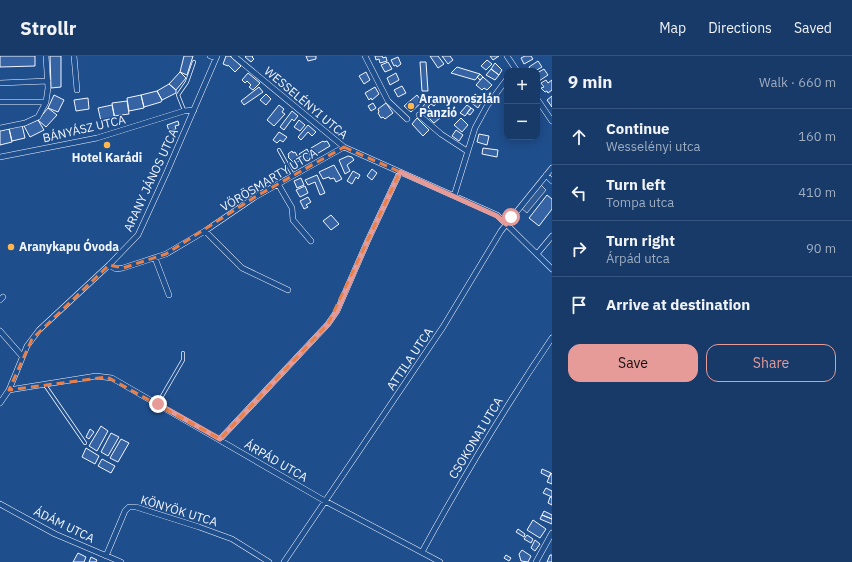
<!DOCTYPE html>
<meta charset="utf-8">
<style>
:root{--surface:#173a69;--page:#20416f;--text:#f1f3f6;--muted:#9eadc0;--line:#36547d;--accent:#e69b98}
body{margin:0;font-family:"IBM Plex Sans",sans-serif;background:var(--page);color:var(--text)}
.controls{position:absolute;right:12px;top:12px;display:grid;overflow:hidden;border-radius:8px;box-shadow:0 2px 10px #0003}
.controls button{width:36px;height:36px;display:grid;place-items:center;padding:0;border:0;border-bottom:1px solid var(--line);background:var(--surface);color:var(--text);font:20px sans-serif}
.stop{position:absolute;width:12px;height:12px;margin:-9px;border:3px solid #e69b98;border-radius:50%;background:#fff}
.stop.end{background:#e69b98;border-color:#fff;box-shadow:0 1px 4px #0008}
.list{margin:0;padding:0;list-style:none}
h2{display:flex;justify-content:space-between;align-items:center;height:52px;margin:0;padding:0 16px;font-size:17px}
h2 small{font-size:13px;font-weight:400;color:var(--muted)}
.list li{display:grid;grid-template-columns:26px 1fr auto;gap:12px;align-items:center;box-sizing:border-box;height:56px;padding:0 16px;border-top:1px solid var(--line)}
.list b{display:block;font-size:15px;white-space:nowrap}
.list p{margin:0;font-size:13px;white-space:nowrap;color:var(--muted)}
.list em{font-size:13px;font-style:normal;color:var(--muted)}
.actions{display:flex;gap:8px;padding:12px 16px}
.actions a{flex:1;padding:9px 0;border:1px solid var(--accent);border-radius:12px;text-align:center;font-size:14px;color:var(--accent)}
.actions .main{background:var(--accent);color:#111}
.icon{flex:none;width:22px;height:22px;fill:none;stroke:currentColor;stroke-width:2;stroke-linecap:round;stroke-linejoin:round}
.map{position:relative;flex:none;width:552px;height:506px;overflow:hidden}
header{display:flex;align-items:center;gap:24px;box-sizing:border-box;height:56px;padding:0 20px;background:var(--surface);border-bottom:1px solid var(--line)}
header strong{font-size:19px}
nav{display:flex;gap:22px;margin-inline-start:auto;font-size:14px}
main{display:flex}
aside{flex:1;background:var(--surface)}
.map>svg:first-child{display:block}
.parking{fill:#305b95;stroke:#a8bbd7}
.building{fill:#3563a3;stroke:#f2f6ff}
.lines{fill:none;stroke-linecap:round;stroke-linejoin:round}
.lane-casing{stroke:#f2f6ff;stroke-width:4}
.street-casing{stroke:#f2f6ff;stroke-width:6}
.lane{stroke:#1f4e8c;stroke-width:2.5}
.street{stroke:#1f4e8c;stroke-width:5}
.route{stroke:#e69b98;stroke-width:5}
.marked{fill:none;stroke:#ea8049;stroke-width:3;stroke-dasharray:8 5;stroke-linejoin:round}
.poi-dot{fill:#ffb74d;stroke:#1f4e8c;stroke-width:1.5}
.labels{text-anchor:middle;stroke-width:3;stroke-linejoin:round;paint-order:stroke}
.poi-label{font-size:12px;font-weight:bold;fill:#f2f6ff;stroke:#1f4e8c;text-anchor:start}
.street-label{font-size:12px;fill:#f2f6ff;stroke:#1f4e8c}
</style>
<header>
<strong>Strollr</strong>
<nav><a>Map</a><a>Directions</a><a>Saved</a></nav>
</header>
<main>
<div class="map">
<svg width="552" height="506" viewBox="0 0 552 506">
<rect width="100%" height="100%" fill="#1f4e8c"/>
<!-- parking -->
<path class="parking" d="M539 127 546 134 527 157 520 151Z"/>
<!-- building -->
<path class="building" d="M0 0H35V10L0 11Z
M50 0H61V31L51 32Z
M184 0H193L187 19 180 16Z
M226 0H230L241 10 235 16 228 9V10L223 8Z
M246 0H253L252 1 254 3 251 6 245 1Z
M306 0H316V3L308 5Z
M375 0H382L383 2 386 1 387 5 380 7 379 3 376 4Z
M430 0H438L444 8 438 12Z
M442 0H450L453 4 448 8Z
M490 0H499L493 4Z
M525 0H531L533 3 524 8 521 2Z
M398 1 401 8 397 11 396 9 394 10 391 4Z
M487 4 492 8 486 14 481 10Z
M538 5 542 11 535 15H531L529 11Z
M388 6 392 13 385 16 381 9Z
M420 6H426L428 35H422Z
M495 7 502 14 499 19 491 13Z
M457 11 480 18 475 24 451 17Z
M491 13 499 19 495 24 486 19Z
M544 13 548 19 539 25 537 22V17Z
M180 16 186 22 176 34 169 28Z
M366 16 370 24 364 28 359 20Z
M248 17 260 27 253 34 249 31 251 29 247 25 245 27 242 24Z
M396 17 399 24 390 29 387 22Z
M480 18 483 21 480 24 477 21Z
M483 21 492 29 487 34 484 32 482 34 476 29Z
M546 24 548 27 552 24V34L548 37 547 35 545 36 541 32 544 31 541 27Z
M169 28 176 34V37L162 44 157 35Z
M402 30 406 37 398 41 394 34Z
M259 31 263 36 244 49 241 45Z
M375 31 379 38 372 44 371 42 369 44 365 37Z
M157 35 162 44 161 46 144 51 141 39Z
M266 38 271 43 266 49 260 44Z
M475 38 483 44 478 52 469 45Z
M54 39 64 44 58 56 48 52Z
M141 39 144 52 129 55 127 42Z
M417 39 422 46 411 56 404 50Z
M552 40V51L547 44Z
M430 41 437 46 434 50 431 48 428 51 431 54 427 58 421 53Z
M88 42 89 53 76 55 74 44Z
M127 45 129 58 114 60 112 47Z
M373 47 376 52 371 55 368 50Z
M386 47 393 57 385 63 383 61 381 62 378 57 379 56 378 53Z
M112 49 115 62 101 65 98 52Z
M279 49 284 53 282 56 285 58 274 70 267 64Z
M467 49 471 52 465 60 460 57Z
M48 52 57 59 46 71 38 64Z
M471 52 474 54 470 59 467 57Z
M292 55 298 60 294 65 292 63 284 74 280 71Z
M435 57 440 62 434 67 429 62Z
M417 62 429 74 423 80 412 68Z
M461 62 468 69 462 76 454 69Z
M38 64 44 74 30 81 24 70Z
M299 64 305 69 300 75 294 71Z
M178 65 179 69 175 70 176 73 169 75 167 69Z
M22 69 25 82 12 85 9 72Z
M308 69 316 76 312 80 308 76 301 84 298 81Z
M9 73 12 86 0 89V75Z
M456 74 463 79 459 85 452 80Z
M279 76 287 81 283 86 280 84 277 87 273 84Z
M479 78 489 80 487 89 477 86Z
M323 85 324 86 327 85 330 90 315 99 311 92Z
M483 92 498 94 497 101 482 98Z
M307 93 311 101 304 105 299 98Z
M292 95 293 97 295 96 298 101 297 102 299 105 295 108 288 101 289 100 288 98Z
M348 100 352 101 354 104 347 109 350 115 345 118 339 104Z
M334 109 342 123 336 126 334 122 330 123 329 121 323 123 319 116Z
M372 113 377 117 372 124 367 120Z
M353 115 360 119 358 123 356 121 352 128 347 125Z
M317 119 325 137 320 139 315 126 308 129 305 124Z
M301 122 304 129 297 132 294 125Z
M305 130 308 137 300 141 296 134Z
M547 139 552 143V153L539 170 529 162Z
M308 141 311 146 306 149 308 151 304 153 300 145Z
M331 159 339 168 331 174 323 165Z
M101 370 108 375 97 395 89 390Z
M90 373 94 376 89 383 86 381Z
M111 377 119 381 108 400 101 396Z
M121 383 129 387 118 406 110 402Z
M86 392 99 400 95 408 82 401Z
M102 403 115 410 111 417 98 410Z
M542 413 551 417 549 421 541 417Z
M551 417 552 418V428L547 426Z
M546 432 552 435V441L543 437Z
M550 441 552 442V449L548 447Z
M544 455 552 459V463L542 459Z
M542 459 552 463V468L540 463Z
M533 464 546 473 540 482 527 474Z
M518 473 525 478 524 481 516 476Z
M527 479 533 483 531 487 524 483Z
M535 484 540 488 535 495 531 492Z
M522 494 531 500 528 506 521 505 519 498Z
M78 497 86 501 84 506H73Z
M506 499 511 502 509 505 504 502Z
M550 499H552V506H547Z
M91 501 97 504 96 506H89Z"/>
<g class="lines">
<!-- lane casing -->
<g class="lane-casing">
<path id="lane" d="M184 54 178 39 187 26 194 6
M279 94 293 119
M45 329 85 387
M158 347 183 304V297"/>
</g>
<!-- street casing -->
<g class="street-casing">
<path id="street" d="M74 0 77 34
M210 0 216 2
M234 0 344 91 497 159 552 213
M365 0 388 45 407 63
M507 0 517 15
M0 27 48 25
M537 43 552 65
M0 46H46
M419 59 441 78 467 95
M0 72 25 67 38 61 46 46 48 32 46 0
M0 101 97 82 184 55 194 54
M546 119 552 125
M278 128 292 152 293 164 311 185
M454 140 475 72 487 50 507 23
M205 175 242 212 288 234
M537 198 552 180
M155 202 169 239
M109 209 116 213 123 212 166 198 205 175 255 141 344 91
M0 244 3 241
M0 275 22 300
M9 334 96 320 112 322 325 445 440 506
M0 347 9 334 27 290 39 274 109 209 138 179 166 118 217 0
M220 383 328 268 337 255 368 184 400 116
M0 448 55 478 121 506
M422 496C462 423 505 351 552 282
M106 500 125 455 129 451H136L199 471 232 483 269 506
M284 506 443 271 501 175 552 112
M536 506 552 477"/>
</g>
<!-- lane -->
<use href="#lane" class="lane"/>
<!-- street -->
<use href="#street" class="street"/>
</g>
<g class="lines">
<!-- route -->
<path class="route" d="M158 348 220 383 328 268 337 255 368 184 400 116 497 160 506 168 511 161"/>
</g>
<!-- marked area -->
<path class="marked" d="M344 91 400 116 328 268 220 383 107 321 9 334 32 283 109 209 123 212 166 198 255 141Z"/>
<!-- markers -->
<g class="poi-dot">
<circle cx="411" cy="50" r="4"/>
<circle cx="107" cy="89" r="4"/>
<circle cx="11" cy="191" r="4"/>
</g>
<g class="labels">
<!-- poi labels -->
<g class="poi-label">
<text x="419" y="47">Aranyoroszlán<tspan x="419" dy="14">Panzió</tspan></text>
<text x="107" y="106" text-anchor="middle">Hotel Karádi</text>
<text x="19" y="195">Aranykapu Óvoda</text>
</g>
<!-- street labels -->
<g class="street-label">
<text transform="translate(306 47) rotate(40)" y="4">WESSELÉNYI UTCA</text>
<text transform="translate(84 73) rotate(-13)" y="4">BÁNYÁSZ UTCA</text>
<text transform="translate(151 124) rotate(-65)" y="4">ARANY JÁNOS UTCA</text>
<text transform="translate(269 124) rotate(-31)" y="4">VÖRÖSMARTY UTCA</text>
<text transform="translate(410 303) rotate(-56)" y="4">ATTILA UTCA</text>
<text transform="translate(476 382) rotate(-59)" y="4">CSOKONAI UTCA</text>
<text transform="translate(276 405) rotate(30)" y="4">ÁRPÁD UTCA</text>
<text transform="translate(179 455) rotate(17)" y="4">KÖNYÖK UTCA</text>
<text transform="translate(64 469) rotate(26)" y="4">ÁDÁM UTCA</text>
</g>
</g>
</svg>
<div class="controls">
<button>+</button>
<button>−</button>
</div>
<div class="stop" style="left:511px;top:161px"></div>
<div class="stop end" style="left:158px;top:348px"></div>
</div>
<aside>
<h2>9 min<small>Walk · 660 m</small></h2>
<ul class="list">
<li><svg class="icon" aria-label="ahead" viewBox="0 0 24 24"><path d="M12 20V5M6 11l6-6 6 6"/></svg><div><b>Continue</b><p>Wesselényi utca</p></div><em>160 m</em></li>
<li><svg class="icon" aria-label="left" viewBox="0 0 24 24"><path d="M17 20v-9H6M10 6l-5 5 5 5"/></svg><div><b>Turn left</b><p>Tompa utca</p></div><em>410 m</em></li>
<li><svg class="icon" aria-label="right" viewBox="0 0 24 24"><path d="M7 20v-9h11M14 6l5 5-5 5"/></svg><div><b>Turn right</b><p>Árpád utca</p></div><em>90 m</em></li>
<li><svg class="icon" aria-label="arrive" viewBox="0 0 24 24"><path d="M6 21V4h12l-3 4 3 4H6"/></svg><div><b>Arrive at destination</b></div></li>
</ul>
<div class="actions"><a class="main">Save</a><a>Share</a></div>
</aside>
</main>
